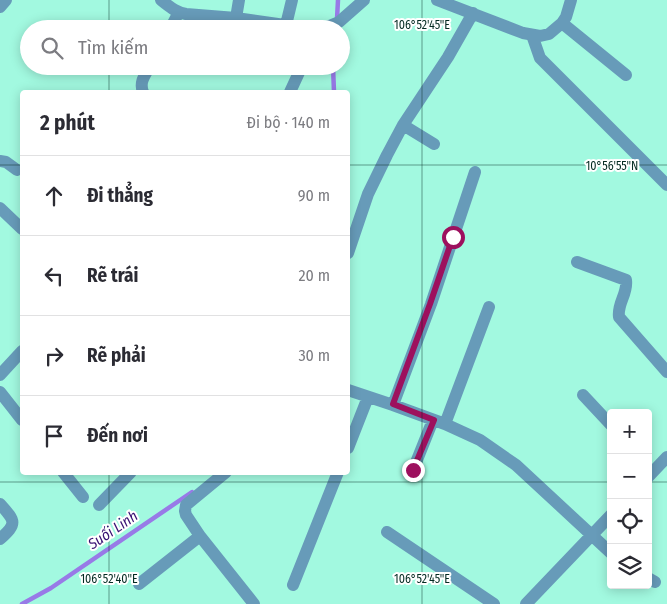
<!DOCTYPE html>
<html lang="vi">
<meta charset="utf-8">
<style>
:root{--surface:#fff;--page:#f7f7f7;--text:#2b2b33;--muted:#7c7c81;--line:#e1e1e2}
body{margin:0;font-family:"Fira Sans Condensed",sans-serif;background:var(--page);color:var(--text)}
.controls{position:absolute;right:15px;bottom:15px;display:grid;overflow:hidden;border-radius:5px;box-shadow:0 2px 12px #0003}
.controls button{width:45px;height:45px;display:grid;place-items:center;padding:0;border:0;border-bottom:1px solid var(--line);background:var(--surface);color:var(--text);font:25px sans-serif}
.stop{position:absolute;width:15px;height:15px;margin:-11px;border:4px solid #9d105e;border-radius:50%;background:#fff}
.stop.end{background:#9d105e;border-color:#fff;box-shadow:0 1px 5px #0008}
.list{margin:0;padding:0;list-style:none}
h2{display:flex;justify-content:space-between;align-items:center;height:65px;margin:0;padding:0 20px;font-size:21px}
h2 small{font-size:16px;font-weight:400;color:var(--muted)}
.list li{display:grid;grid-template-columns:32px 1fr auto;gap:15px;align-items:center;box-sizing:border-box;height:80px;padding:0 20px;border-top:1px solid var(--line)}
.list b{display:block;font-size:19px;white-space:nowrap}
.list em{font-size:16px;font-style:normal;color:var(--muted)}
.icon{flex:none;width:28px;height:28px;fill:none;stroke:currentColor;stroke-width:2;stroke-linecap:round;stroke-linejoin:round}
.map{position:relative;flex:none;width:667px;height:604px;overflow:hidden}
.search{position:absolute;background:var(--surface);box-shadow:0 2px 12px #0003;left:20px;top:20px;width:330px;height:55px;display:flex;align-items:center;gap:12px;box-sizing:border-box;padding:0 18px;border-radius:28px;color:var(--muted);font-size:19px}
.panel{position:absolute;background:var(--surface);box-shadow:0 2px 12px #0003;left:20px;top:90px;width:330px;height:385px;border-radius:5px}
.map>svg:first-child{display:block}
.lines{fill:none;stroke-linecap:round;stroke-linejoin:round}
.stream{stroke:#987ae7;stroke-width:4.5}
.minor{stroke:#679bb9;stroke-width:12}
.route{stroke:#9d105e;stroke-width:6}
.ticks{fill:none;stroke:#042b22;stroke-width:1;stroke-opacity:0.45}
.labels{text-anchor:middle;stroke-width:4;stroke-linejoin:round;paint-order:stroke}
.water-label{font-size:15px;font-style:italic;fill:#391173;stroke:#fff}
.ticks-label{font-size:12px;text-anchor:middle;fill:#042b22;stroke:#fff;stroke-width:4;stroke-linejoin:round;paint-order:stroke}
</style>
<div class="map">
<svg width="667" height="604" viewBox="0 0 667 604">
<rect width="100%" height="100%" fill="#a2f9e0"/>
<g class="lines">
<!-- stream -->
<path class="stream" d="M337 19 338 0
M333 66 334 92
M22 604 51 588 192 492"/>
<!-- minor -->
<path class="minor" d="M161 0C169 6 175 12 186 14L236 18 313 29
M437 0 523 33 540 36 549 34 562 23 566 17 571 0
M0 7 6 0
M236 18 239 0
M562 23 626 75
M286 25 292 0
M170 29 179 12
M322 29 339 22 364 0
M532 35 540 58 667 185
M143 92C139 82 145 75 150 66
M290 92 302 66
M403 125 434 144
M0 161 6 162 17 170
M0 208 22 229
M348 253 368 194 387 155 403 125 448 57 473 13
M577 262 626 280C628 294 617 303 619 317L667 372
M0 375 22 351
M348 390 393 405 445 424 480 440 516 465 611 553
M0 392 22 420
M583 395 611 425
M393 405 431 304 475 172
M445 424 489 307
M348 448 368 397
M413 470 433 420
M63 472 83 497
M226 472 186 505 185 511 186 515 200 536 254 604
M648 477 667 457
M0 504C15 521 18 523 0 539
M99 505 131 472
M387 532 494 604
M648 578 655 582
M139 584 200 536
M293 585 338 472
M526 604 611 515"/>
</g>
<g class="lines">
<!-- route -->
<path class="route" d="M413 470 434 420 393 404 430 304 453 237"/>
</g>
<!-- ticks -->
<path class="ticks" d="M109 0V29M422 0V604M109 66V92M0 165H22M348 165H667M109 472V604M0 482H611M648 482H667"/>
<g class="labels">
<!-- water labels -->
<g class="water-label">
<text transform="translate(113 530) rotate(-34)" y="5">Suối Linh</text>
</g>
</g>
<g class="ticks-label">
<text x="422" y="29">106°52'45"E</text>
<text x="612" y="170">10°56'55"N</text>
<text x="109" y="583">106°52'40"E</text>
<text x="422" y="583">106°52'45"E</text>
</g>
</svg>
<div class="controls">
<button>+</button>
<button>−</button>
<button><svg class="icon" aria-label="locate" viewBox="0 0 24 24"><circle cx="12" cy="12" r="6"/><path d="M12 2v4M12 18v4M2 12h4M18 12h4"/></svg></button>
<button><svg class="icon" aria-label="layers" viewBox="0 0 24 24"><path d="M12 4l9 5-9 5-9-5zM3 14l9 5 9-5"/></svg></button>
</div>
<div class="stop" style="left:453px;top:237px"></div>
<div class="stop end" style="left:413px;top:470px"></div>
<div class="search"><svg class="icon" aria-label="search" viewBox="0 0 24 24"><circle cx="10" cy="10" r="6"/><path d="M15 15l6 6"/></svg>Tìm kiếm</div>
<section class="panel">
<h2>2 phút<small>Đi bộ · 140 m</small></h2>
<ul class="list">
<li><svg class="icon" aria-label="ahead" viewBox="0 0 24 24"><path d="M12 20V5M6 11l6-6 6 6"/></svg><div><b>Đi thẳng</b></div><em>90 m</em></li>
<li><svg class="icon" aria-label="left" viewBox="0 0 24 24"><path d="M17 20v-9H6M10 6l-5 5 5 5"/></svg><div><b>Rẽ trái</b></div><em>20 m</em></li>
<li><svg class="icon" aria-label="right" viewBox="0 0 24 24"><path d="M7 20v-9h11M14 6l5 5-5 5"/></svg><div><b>Rẽ phải</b></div><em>30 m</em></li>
<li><svg class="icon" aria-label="arrive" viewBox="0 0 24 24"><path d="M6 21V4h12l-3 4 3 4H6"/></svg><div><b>Đến nơi</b></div></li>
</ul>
</section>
</div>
